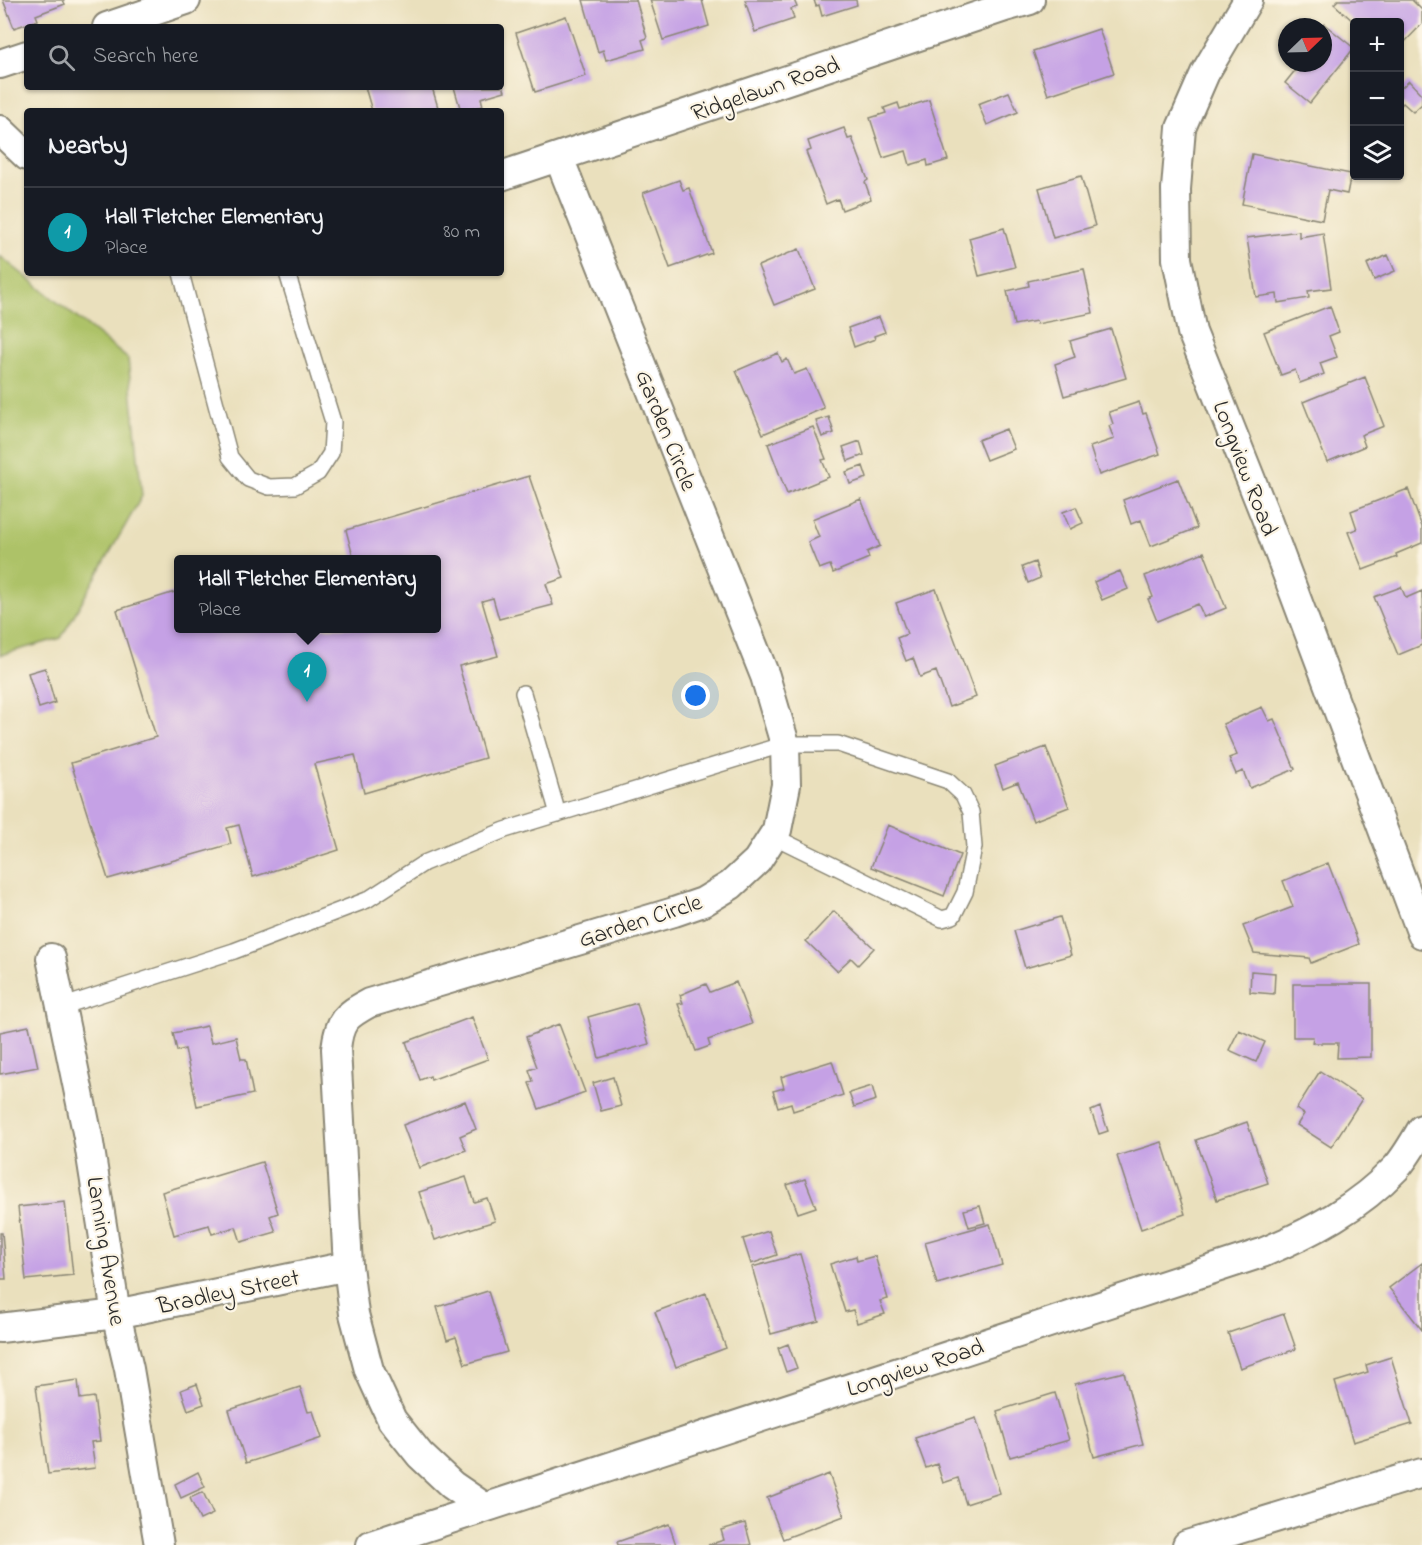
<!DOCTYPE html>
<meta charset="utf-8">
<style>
:root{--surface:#171b24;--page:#242831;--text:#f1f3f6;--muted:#9ea1a6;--line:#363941;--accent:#db2777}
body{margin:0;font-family:"Indie Flower",sans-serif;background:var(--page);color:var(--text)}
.controls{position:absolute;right:18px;top:18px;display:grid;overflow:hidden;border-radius:6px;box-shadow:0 2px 4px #0004}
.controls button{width:54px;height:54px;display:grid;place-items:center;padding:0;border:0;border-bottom:2px solid var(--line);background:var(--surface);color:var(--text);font:30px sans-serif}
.compass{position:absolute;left:1278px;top:18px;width:54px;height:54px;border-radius:50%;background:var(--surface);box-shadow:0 2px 4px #0004;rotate:67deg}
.you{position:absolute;left:696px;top:696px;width:21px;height:21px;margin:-15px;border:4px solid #fff;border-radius:50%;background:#1a73e8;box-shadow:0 0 0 9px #1a73e833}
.badge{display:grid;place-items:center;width:39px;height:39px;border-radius:50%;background:var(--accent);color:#fff;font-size:20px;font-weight:700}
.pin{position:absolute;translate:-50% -50px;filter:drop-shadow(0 2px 3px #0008)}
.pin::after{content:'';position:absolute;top:32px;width:21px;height:18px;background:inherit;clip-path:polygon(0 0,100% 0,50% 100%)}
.popup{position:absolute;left:174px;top:555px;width:267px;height:78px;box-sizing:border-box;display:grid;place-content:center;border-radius:6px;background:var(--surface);filter:drop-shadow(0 2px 4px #0005);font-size:20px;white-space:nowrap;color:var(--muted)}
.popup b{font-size:22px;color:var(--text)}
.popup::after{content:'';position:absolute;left:50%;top:100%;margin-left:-12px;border:12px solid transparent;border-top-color:var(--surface)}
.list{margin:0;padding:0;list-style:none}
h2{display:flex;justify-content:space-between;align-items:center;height:78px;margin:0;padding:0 24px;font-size:26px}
h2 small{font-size:20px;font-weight:400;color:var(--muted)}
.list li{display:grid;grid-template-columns:39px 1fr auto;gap:18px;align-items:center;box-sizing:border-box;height:90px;padding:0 24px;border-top:2px solid var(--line)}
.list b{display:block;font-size:22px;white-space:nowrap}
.list p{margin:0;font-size:20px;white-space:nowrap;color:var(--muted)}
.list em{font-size:20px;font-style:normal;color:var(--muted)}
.icon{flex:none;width:33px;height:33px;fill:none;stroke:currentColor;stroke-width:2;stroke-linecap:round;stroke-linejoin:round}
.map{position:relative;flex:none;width:1422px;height:1545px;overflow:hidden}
.search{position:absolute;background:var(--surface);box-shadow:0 2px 4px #0004;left:24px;top:24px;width:480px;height:66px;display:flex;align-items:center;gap:15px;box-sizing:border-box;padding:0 21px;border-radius:6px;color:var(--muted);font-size:22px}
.panel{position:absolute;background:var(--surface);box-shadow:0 2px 4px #0004;left:24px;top:108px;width:480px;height:168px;border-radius:6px}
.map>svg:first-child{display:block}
.green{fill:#adc267;stroke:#6c7649;stroke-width:1.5}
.building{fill:#c5a1e5}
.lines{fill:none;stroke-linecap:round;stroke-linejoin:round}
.service-casing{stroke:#8a8674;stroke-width:18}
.minor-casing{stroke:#8a8674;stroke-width:32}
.service{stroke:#fff;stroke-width:15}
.minor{stroke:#fff;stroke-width:28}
.labels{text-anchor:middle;stroke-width:4.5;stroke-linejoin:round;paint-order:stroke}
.street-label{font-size:24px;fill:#2b2b2b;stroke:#fcf5e5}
</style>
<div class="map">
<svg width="1422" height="1545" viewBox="0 0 1422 1545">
<rect width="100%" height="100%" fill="#fcf5e5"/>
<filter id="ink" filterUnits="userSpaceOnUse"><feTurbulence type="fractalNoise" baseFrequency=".0167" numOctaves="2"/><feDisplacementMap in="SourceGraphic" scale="12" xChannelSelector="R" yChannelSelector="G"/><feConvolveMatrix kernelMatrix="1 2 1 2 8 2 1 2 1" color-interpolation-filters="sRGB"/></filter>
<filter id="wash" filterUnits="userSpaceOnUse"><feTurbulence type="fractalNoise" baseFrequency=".008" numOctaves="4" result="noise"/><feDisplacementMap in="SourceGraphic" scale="24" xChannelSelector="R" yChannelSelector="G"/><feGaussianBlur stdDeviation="1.35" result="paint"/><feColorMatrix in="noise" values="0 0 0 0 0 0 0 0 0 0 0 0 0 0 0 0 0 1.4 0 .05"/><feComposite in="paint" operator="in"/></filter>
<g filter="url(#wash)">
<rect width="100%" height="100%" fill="#eae0bd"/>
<!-- green -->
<path class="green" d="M0 256 128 359 142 496 61 638 0 655Z"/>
<g id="blocks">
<!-- building -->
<path class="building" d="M3 0H63L65 4 36 15 38 20 14 28Z
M583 0H636L647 38 642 40 645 49 606 60 603 50 598 52Z
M650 0H702L709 26 663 40Z
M745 0H794L797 7 791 9 794 19 755 32Z
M814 0H856L857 5 822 16 819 5 816 6Z
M1338 0H1412L1422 10V24L1400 47V22H1354L1334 4Z
M566 16 586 76 535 92 516 33Z
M1324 24 1354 48 1310 103 1285 83 1301 63H1323L1322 27Z
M1099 29 1114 73 1048 95 1033 51Z
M501 80 505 91 481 98 483 106 461 111 454 87H501Z
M1409 81 1422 95V104L1413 112 1403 103 1400 106V89Z
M365 87H432L439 111H372Z
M1009 92 1018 112 987 125 978 104Z
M929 100 948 160 928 166 927 160 910 165 906 151 883 158 870 118 886 113 884 108 898 103 900 109Z
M844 128 848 139 852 138 868 180 865 182 871 199 842 210 838 199 826 204 806 152 811 150 808 141Z
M1252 154 1351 174 1347 194 1328 190 1322 220 1242 204Z
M1081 176 1095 226 1053 238 1039 188Z
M679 180 683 190 689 188 712 253 670 268 643 193Z
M1004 228 1015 267 979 276 969 238Z
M1299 231V237L1323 233 1331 288 1308 291 1309 298 1278 303 1277 294 1256 297 1247 238Z
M799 249 815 289 774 305 758 266Z
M1388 255 1395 271 1374 280 1367 264Z
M1084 269 1093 313 1037 324 1036 321 1014 325 1007 291 1029 286 1028 281Z
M1330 306 1339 332 1329 336 1337 357 1320 363 1324 374 1300 383 1295 370 1281 375 1264 332Z
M879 317 885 332 874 336 875 339 854 347 848 328Z
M1111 329 1126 378 1064 396 1055 364 1075 357 1070 341Z
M778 353 782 362 787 359 794 374 807 369 824 408 763 434 736 371Z
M1365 377 1384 426 1361 435 1365 446 1327 462 1303 402Z
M1139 402 1143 414 1146 413 1160 454 1099 475 1090 447 1114 439 1109 426 1113 424 1109 412Z
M829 417 834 433 822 437 816 421Z
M813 427 826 459 822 460 829 477 787 494 768 444Z
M1006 429 1014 449 986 460 978 440Z
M860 441 864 455 848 461 843 447Z
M863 466 867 478 850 484 846 472Z
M529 476 564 578 546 584 553 605 499 619 493 598 482 601 498 656 459 666 485 758 364 793 355 755 314 764 339 850 253 877 239 825 227 828 231 844 108 879 71 763 156 737 117 610 178 591V628H436V560H354L346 530Z
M1178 479 1197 528 1151 546 1141 520 1131 524 1123 500Z
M1408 489 1422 527V543L1396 554 1397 557 1363 570 1348 532 1357 529 1351 511Z
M861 499 880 546 867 552 869 558 833 573 830 565 819 569 808 542 819 537 812 519Z
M1076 507 1083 523 1070 529 1063 512Z
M1204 552 1226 608 1204 617 1198 604 1157 621 1148 599 1153 597 1145 576Z
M1035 562 1040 578 1028 583 1022 567Z
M1120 571 1128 589 1102 600 1094 582Z
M1401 587 1406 598 1422 591V645L1398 655 1374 597Z
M936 589 976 697 949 707 936 671 920 677 913 658 906 661 897 638 907 634 896 603Z
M45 668 55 703 39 708 28 673Z
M1262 707 1269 721 1274 719 1295 769 1250 788 1243 771 1236 774 1229 758 1237 755 1223 724Z
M1046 747 1069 807 1033 821 1018 782 1003 788 995 766Z
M888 825 960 855 944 896 871 867Z
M1328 863 1359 944 1311 963 1309 958 1254 953 1243 926 1293 907 1283 881Z
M834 911 874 948 858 965 851 958 837 971 806 941Z
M1060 917 1071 955 1025 968 1014 931Z
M1251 971 1275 973 1274 994 1250 992Z
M736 982 752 1024 708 1040 710 1046 696 1051 678 1004 683 1003 680 995 706 984 710 992Z
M1293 984H1371V1057L1337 1058 1338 1043H1312L1313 1037H1293Z
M637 1003 649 1044 599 1058 588 1017Z
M472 1017 488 1059 431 1080 430 1076 420 1080 406 1042Z
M559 1024 585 1092 539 1109 529 1083 533 1081 529 1070 537 1067 526 1037Z
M29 1026 38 1067 0 1074V1032Z
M207 1026 211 1043 236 1037 241 1059H246L253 1094 197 1106 185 1049 177 1051 173 1033Z
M1239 1030 1265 1042 1256 1062 1229 1050Z
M832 1061 843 1095 793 1111 791 1103 778 1107 773 1091 784 1088 781 1077Z
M1320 1071 1362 1099 1331 1147 1297 1125 1304 1114 1296 1109Z
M613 1077 621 1106 601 1111 593 1083Z
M872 1086 876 1100 854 1107 849 1093Z
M465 1101 476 1129 460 1136 466 1150 419 1168 403 1125Z
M1100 1107 1108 1131 1099 1134 1091 1111Z
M1247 1122 1268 1183 1217 1200 1196 1140Z
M1162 1142 1185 1214 1141 1229 1117 1156Z
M262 1162 278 1213 270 1216 276 1232 241 1242 236 1227 212 1234 209 1225 174 1235 162 1192Z
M466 1177 474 1202 487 1198 495 1221 435 1240 419 1192Z
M805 1179 816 1207 798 1213 787 1185Z
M65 1202 73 1275 26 1280 18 1207Z
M980 1206 985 1223 969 1227 964 1210Z
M990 1224 1002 1265 937 1284 925 1242Z
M769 1231 777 1255 751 1264 743 1239Z
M0 1233H2L6 1279H0Z
M800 1254 819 1321 771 1334 752 1267Z
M856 1256 857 1261 875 1256 888 1299 880 1301 885 1314 857 1323 853 1310 845 1312 830 1264Z
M1422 1263V1330L1389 1288Z
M488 1291 507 1352 465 1364 456 1337 447 1340 437 1307Z
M706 1293 726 1348 676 1367 655 1312Z
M1284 1314 1296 1349 1240 1368 1228 1333Z
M788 1344 797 1368 786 1372 778 1348Z
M1391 1357 1412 1424 1353 1442 1335 1382 1368 1372 1366 1365Z
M1124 1372 1143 1444 1094 1457 1075 1384Z
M78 1380 80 1399 94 1397 100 1441 91 1442 95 1468 48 1474 36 1386Z
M197 1384 204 1404 188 1410 181 1390Z
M300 1387 308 1412 313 1411 322 1438 246 1463 229 1410Z
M1055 1393 1069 1440 1010 1457 997 1411Z
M976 1418 1000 1493 966 1504 958 1478 943 1483 937 1464 926 1468 915 1438Z
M198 1472 205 1487 181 1498 175 1484Z
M829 1474 844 1516 783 1539 767 1498Z
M203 1492 213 1514 200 1520 190 1498Z
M745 1523 751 1545H708L724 1540 721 1530Z
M669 1524 676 1545H618L617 1542Z"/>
</g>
</g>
<g filter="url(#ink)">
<use href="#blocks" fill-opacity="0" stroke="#8a8674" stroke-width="1.5"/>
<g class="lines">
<!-- service casing -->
<g class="service-casing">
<path id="service" d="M181 273 230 457 248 479 269 487 295 486 318 473 331 453 333 422 287 273
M523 693 558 814
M61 1007 234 951 367 900 424 863 505 830 785 744H838L948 781 963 795 971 812 974 847 965 892 953 916 942 919 773 836"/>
</g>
<!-- minor casing -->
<g class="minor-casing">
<path id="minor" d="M1248 0 1205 73 1181 128 1176 189 1177 259 1192 332 1265 515 1422 934
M107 27 186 0
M0 64 27 55
M0 130 27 156
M501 176 1005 7 1030 0
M51 958 88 1137 116 1314 129 1369 159 1545
M0 1328 116 1314 348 1266
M484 1507 452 1485 420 1455 392 1420 369 1370 354 1314 348 1266 336 1049C339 1021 345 1016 369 1003L674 912 703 902 731 885 757 861 777 830 786 785 785 744 765 676 559 158
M371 1545 1262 1253C1312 1232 1358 1208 1396 1168 1406 1157 1414 1142 1422 1129
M1187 1545 1422 1473"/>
</g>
<!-- service -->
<use href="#service" class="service"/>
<!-- minor -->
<use href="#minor" class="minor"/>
</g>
</g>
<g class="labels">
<!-- street labels -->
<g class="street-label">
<text transform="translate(765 88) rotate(-19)" y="8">Ridgelawn Road</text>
<text transform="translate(667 430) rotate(68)" y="8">Garden Circle</text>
<text transform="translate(1246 468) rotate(69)" y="8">Longview Road</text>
<text transform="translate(640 920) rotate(-18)" y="8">Garden Circle</text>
<text transform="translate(107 1251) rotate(81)" y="8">Lanning Avenue</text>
<text transform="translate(228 1291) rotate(-12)" y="8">Bradley Street</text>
<text transform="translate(915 1367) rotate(-18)" y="8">Longview Road</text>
</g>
</g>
</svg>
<div class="controls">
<button>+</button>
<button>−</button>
<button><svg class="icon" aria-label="layers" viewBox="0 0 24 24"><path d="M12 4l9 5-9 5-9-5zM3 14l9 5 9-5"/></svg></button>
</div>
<svg class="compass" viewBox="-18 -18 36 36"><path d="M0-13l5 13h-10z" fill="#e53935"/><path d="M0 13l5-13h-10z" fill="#9ea1a6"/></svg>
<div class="you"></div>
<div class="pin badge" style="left:307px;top:702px;background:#0f9aa8">1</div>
<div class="popup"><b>Hall Fletcher Elementary</b>Place</div>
<div class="search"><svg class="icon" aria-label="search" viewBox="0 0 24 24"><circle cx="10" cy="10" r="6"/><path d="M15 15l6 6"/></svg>Search here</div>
<section class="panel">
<h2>Nearby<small></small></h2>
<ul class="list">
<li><span class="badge" style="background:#0f9aa8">1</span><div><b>Hall Fletcher Elementary</b><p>Place</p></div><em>80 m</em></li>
</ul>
</section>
</div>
